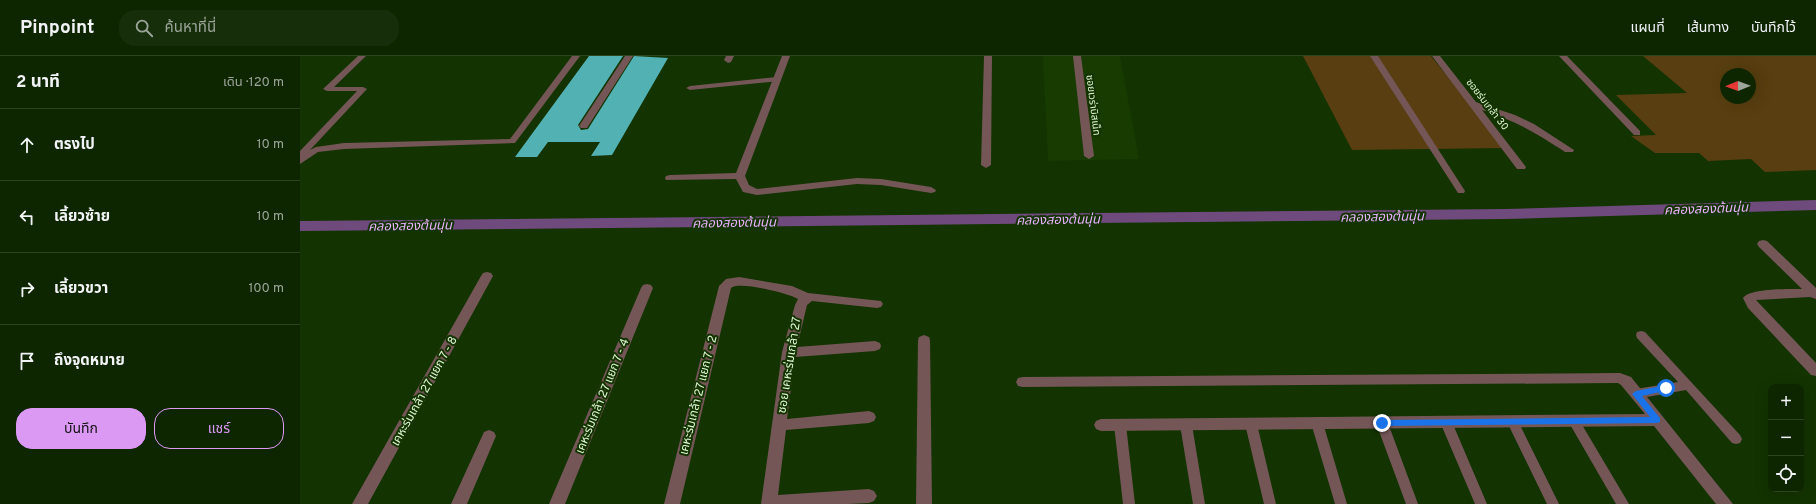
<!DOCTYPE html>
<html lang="th">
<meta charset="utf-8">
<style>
:root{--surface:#0e2600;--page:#172e0a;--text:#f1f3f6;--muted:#9ba599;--line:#2e4322;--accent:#dc99f4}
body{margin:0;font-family:Overpass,"Noto Sans Thai",sans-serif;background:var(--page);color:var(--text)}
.controls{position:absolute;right:12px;bottom:12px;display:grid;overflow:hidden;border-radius:8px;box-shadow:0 4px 16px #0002}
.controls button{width:36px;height:36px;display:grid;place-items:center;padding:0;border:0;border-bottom:1px solid var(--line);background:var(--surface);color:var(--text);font:20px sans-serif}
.compass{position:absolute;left:1420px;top:12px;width:36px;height:36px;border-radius:50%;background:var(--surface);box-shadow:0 4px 16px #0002;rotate:269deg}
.stop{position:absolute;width:12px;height:12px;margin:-9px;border:3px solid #1a73e8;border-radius:50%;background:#fff}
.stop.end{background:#1a73e8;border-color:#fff;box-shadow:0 1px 4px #0008}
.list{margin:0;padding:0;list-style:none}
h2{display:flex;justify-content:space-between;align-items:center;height:52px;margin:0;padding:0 16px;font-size:17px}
h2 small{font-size:13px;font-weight:400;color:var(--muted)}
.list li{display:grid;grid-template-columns:26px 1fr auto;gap:12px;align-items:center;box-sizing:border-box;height:72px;padding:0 16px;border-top:1px solid var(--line)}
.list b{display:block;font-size:15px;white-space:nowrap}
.list em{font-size:13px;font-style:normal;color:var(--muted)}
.actions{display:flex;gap:8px;padding:12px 16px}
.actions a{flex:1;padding:9px 0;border:1px solid var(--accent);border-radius:16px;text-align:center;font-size:14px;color:var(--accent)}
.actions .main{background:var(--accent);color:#111}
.icon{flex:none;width:22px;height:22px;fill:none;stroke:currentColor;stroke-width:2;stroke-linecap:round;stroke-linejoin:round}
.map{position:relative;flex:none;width:1516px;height:448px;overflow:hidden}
header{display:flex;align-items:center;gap:24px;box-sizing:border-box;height:56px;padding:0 20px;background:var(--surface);border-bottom:1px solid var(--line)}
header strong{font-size:19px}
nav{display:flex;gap:22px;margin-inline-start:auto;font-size:14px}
.search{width:280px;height:36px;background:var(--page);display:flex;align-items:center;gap:10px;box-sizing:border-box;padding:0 14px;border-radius:16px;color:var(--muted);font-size:15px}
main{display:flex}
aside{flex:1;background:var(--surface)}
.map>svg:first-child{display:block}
.built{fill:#173b00}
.green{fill:#583e10;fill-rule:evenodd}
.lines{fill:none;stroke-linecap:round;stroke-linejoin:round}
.canal{fill:#6f4a7c;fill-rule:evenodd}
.building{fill:#52b1b3}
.lane{fill:#745657;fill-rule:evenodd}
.street{fill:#745657;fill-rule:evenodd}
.route{fill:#1a73e8}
.labels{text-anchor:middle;stroke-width:4;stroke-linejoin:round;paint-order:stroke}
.far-street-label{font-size:10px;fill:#ddf6d3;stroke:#133300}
.street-label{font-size:12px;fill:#ddf6d3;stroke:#133300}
.water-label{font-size:13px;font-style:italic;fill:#eab2ff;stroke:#133300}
</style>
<header>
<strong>Pinpoint</strong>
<div class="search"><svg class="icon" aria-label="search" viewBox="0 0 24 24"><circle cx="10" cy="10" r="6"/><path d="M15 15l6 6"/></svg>ค้นหาที่นี่</div>
<nav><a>แผนที่</a><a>เส้นทาง</a><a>บันทึกไว้</a></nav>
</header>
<main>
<aside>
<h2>2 นาที<small>เดิน · 120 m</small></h2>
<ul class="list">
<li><svg class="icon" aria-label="ahead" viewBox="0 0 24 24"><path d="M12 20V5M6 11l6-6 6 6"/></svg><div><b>ตรงไป</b></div><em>10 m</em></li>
<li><svg class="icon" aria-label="left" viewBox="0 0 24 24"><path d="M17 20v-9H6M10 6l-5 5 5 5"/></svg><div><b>เลี้ยวซ้าย</b></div><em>10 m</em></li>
<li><svg class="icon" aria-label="right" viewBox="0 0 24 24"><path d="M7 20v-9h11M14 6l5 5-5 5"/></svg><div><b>เลี้ยวขวา</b></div><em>100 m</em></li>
<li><svg class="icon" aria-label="arrive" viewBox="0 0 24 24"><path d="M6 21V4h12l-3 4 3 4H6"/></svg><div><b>ถึงจุดหมาย</b></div></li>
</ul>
<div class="actions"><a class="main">บันทึก</a><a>แชร์</a></div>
</aside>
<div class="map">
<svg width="1516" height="448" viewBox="0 0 1516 448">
<rect width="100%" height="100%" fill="#133300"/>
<!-- built -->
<path class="built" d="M743 0H820L839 103 748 105Z"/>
<!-- green -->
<path class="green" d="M1003 0H1131L1205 92 1052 94Z
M1343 0H1516V114L1465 116 1451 103 1408 105 1399 97H1355L1331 80 1356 79 1316 39 1387 37ZM1426 18H1450V42H1426Z"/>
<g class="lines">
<!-- canal -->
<path class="canal" d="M1516 144V154L1205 163 0 175V165L1205 153Z"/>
</g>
<!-- building -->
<path class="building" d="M289 0H323L278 69 281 74 288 73 334 0 368 2 312 99 291 100 300 86H248L237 101H215Z"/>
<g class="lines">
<!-- lane -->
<path class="lane" d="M58 0H66L34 31H63L67 33 10 94 16 91 44 87 210 83 272 0H280L215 87 44 93 18 96 0 108V95L57 35H27L23 33Z
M1070 0H1078L1165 135 1164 137H1158Z
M1259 0H1267L1340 75V79H1334Z
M477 21 481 23 480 25 390 34 386 32 390 30Z
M1341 275 1345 276 1440 379 1442 383 1440 387 1436 388 1432 387 1386 334 1336 343 1332 341 1330 338 1332 335 1336 333 1378 326 1337 282 1336 279 1337 276Z
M1274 360 1278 362 1329 448H1316L1268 365 1270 362Z
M1146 361 1150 363 1152 366 1187 448H1175L1140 366 1142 363Z
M1213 361 1217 363 1259 448H1247L1207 366 1209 363Z
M1017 362 1021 364 1023 367 1047 448H1035L1011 367 1013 364Z
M1082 362 1086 364 1088 367 1118 448H1106L1076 367 1078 364Z
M951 363 955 365 957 368 976 448H964L945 368 947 365Z
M820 364 824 366 826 369 835 448H823L814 369 816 366Z
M886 364 890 366 892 369 905 448H893L880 369 882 366Z"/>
<!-- street -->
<path class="street" d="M325 0H333L287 72H281L279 70Z
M426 0H434L431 6 428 7 424 4Z
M482 0H490L445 120 449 129 457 133 557 122 581 123 631 131 636 134 635 136 631 137 581 129 557 128 457 139 443 136 436 123 366 124 365 122 366 120 370 119 436 117Z
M684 0H692L691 109 686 112 681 109Z
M773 0H781L794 100 789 103 784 100Z
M1132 0H1140L1176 46 1215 59 1234 68 1274 94 1273 96H1265C1236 77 1216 65 1182 54L1226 111 1225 113H1217Z
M1463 184 1467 185 1516 232V243L1510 241 1456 244 1516 307V320L1511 319 1448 252 1443 242C1449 232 1490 233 1502 233L1459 191 1457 188 1459 185Z
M187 216 191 217 193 220 68 448H52L181 220 183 217Z
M439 221 492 230 508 237 581 245 583 248 581 251 577 252 512 245 507 249 497 291 575 285 580 287 581 290 580 293 575 295 495 301 487 363 569 355 574 357 576 361 574 365 569 367 486 374 478 439 569 433 574 435 577 440 574 445 569 447 548 448H461L482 296 495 249 498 243C488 237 439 225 431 232L380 448H364L419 230 426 223Z
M347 228 351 229 353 232 265 448H249L341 232 343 229Z
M624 279 629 281 630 284 632 448H616L618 284 619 281Z
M1320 317 1331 321 1433 448H1416L1354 370 801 375 796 373 794 369 796 365 801 363 1345 358 1321 329 1318 327 723 331 718 330 716 326 718 322 723 321Z
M189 374 194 376 196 380 167 448H151L184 376Z"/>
</g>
<!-- route -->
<path class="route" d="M1366 329 1369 330V334L1342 340 1360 362V366L1357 367 1082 370 1078 367 1082 364 1350 361 1332 338 1336 335Z"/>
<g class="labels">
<!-- far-street labels -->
<g class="far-street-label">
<text transform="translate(1188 48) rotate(52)" y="4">ซอยร่มเกล้า 30</text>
<text transform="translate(794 49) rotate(83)" y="4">ซอยเวร่าบิสเน็ท</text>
</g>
<!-- street labels -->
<g class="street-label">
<text transform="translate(489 309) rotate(-81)" y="4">ซอย เคหะร่มเกล้า 27</text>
<text transform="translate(124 335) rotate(-61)" y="4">เคหะร่มเกล้า 27 แยก 7 - 8</text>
<text transform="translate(398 339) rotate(-76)" y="4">เคหะร่มเกล้า 27 แยก 7 - 2</text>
<text transform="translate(302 340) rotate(-68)" y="4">เคหะร่มเกล้า 27 แยก 7 - 4</text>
</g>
<!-- water labels -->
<g class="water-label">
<text transform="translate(1406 152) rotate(-2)" y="5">คลองสองต้นนุ่น</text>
<text transform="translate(1082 160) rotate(-1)" y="5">คลองสองต้นนุ่น</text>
<text transform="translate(758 163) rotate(-1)" y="5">คลองสองต้นนุ่น</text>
<text transform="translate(434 166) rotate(-1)" y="5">คลองสองต้นนุ่น</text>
<text transform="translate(110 169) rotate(-1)" y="5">คลองสองต้นนุ่น</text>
</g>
</g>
</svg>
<div class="controls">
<button>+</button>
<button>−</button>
<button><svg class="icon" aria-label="locate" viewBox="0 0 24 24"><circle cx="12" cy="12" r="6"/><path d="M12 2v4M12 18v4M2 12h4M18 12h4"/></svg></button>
</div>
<svg class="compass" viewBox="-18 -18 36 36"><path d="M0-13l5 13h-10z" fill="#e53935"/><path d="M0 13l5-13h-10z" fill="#9ba599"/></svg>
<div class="stop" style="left:1366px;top:332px"></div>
<div class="stop end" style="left:1082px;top:367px"></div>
</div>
</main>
